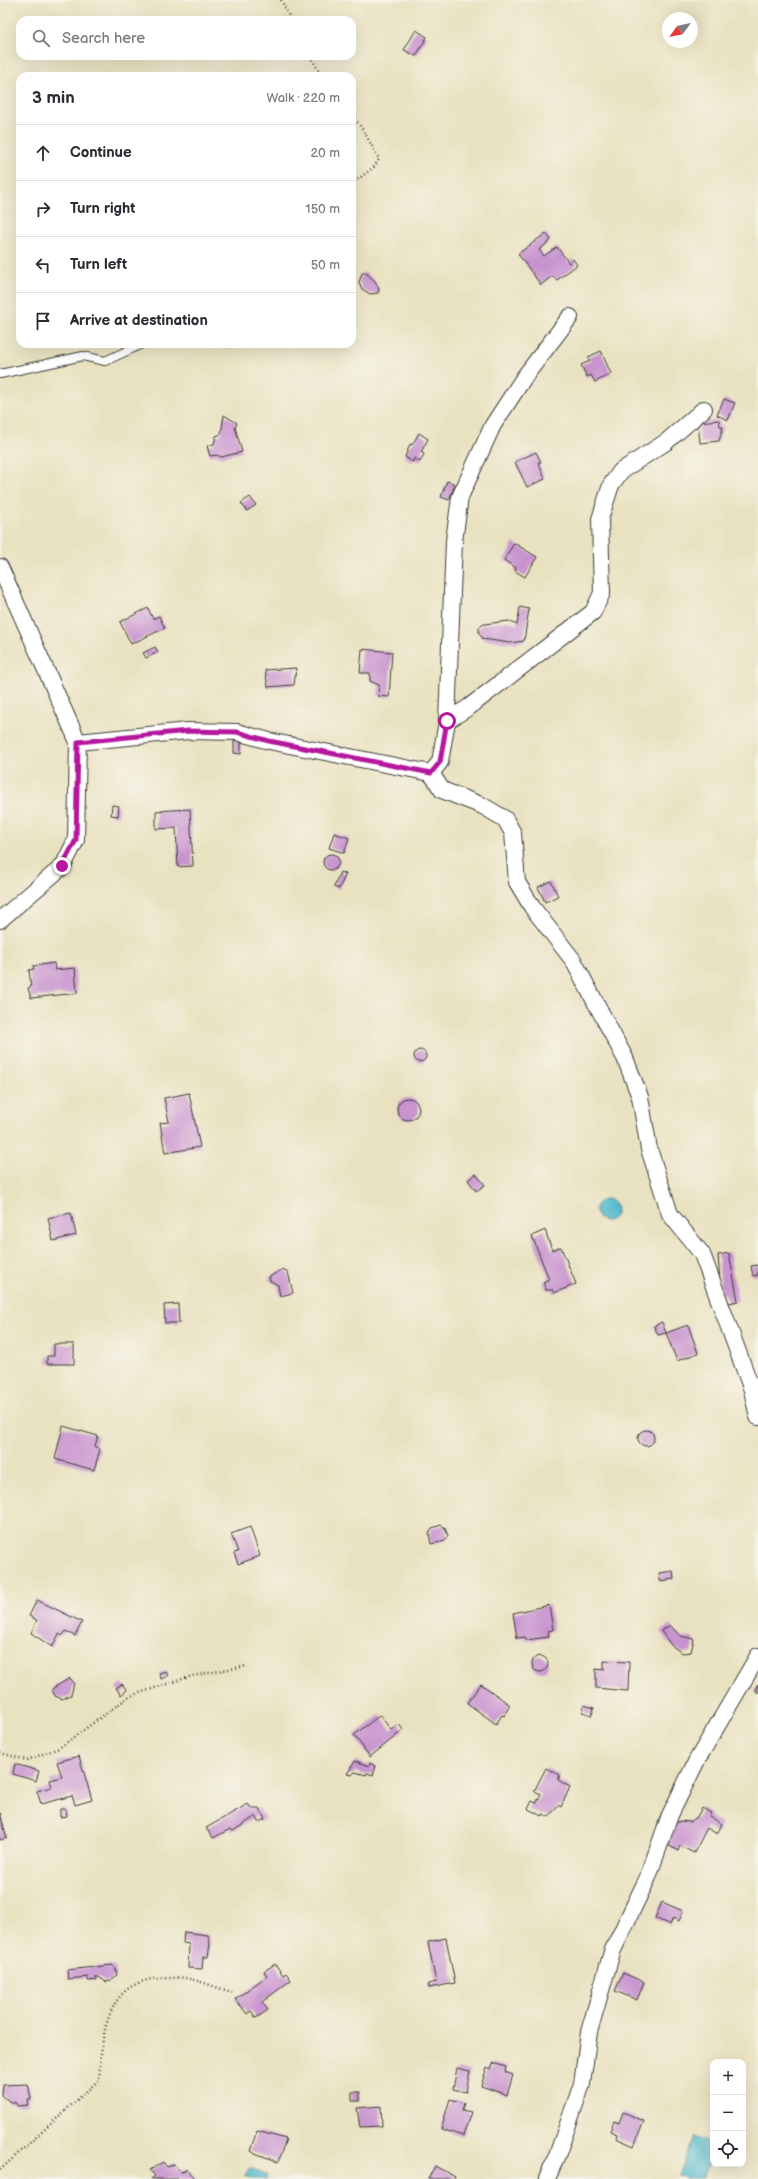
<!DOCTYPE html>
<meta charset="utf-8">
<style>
:root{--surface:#fff;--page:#f2f2f3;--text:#2b2b33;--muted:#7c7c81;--line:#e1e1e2}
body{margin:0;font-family:"Balsamiq Sans",sans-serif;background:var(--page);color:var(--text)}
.controls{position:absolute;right:12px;bottom:12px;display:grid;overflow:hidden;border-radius:8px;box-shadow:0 4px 16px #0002}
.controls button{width:36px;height:36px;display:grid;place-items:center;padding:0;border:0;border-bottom:1px solid var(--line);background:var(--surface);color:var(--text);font:20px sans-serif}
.compass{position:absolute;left:662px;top:12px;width:36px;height:36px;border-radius:50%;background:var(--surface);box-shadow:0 4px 16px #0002;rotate:237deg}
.stop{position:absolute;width:12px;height:12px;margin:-9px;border:3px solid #b5179e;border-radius:50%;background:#fff}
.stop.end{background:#b5179e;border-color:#fff;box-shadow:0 1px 4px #0008}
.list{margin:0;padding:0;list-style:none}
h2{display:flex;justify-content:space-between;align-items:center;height:52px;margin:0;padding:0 16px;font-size:17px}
h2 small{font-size:13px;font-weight:400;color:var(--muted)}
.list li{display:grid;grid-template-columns:26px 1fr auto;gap:12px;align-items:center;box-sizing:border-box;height:56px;padding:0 16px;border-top:1px solid var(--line)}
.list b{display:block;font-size:15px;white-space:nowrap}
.list em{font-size:13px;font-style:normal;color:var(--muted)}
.icon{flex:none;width:22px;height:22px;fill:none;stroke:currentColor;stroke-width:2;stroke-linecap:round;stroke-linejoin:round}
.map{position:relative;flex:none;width:758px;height:2179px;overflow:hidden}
.search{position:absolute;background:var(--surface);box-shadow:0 4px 16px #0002;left:16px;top:16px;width:340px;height:44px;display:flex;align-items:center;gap:10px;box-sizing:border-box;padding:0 14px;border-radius:12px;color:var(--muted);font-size:15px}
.panel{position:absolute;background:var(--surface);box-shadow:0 4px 16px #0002;left:16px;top:72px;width:340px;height:276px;border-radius:12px}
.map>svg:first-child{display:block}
.water{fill:#4eb8cc;stroke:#356a74}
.building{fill:#c893cf}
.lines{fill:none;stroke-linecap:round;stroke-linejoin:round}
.lane-casing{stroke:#3b3a35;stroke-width:10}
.street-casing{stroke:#3b3a35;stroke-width:18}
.path{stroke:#3b3a35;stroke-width:2.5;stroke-dasharray:1 3;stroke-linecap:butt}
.lane{stroke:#fff;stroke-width:8}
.street{stroke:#fff;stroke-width:16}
.route{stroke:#b5179e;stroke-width:5}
</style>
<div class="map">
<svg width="758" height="2179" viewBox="0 0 758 2179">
<rect width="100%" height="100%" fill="#f7f3e8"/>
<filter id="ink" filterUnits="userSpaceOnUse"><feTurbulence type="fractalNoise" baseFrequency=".025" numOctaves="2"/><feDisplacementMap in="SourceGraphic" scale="8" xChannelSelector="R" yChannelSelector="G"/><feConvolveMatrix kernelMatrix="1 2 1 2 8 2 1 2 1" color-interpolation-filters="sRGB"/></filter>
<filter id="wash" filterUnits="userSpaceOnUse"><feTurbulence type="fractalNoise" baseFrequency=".012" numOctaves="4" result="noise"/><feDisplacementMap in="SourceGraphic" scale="16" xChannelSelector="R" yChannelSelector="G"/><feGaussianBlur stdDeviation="0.9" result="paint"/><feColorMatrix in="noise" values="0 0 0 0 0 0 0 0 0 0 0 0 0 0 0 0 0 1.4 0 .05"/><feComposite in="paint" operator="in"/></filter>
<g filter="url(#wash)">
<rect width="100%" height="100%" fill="#e9e2c1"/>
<!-- water -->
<path class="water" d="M595 1210a11 11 0 1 1 22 0a11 11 0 1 1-22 0Z
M693 2136 713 2143V2152L703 2179H686L679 2176Z
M249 2168 267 2174 266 2179H253L246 2176Z"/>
<g id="blocks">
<!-- building -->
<path class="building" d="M416 30 427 37 416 56 404 50Z
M546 233 551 240 539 250 544 256 557 247 569 263 573 259 577 265 557 280 552 276 541 285 518 254Z
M362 273H366L375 281 379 289 378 293 370 294 362 289 359 282Z
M601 351 611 374 595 382 591 375 587 377 581 365 590 361 588 357Z
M724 399 735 403 728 420 717 415Z
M224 415 237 423 235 427 242 452 221 457 217 455 210 456 207 446 214 444 216 436 221 434Z
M719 420 720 426 723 427 719 441 700 443 698 422Z
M419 433 428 439 421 452 424 454 420 462 414 458 413 462 405 457 410 444 412 445Z
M536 452 541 462H538L545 479 527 487 515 462Z
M447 481 455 484 449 500 441 497Z
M250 497 256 505 247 511 241 503Z
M514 543 537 557 525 577 515 571 516 568 504 560Z
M520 607 529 609 524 641 510 643 483 639 479 633V627L484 624 509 621 517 625Z
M148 608 153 619 159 616 165 628 131 644 120 622Z
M155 647 158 652 146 658 143 653Z
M362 649 392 652 389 697 378 696 379 685 370 681V673H360Z
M296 668 294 685 268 687 265 670Z
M234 739 241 740V754L234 753Z
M112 805 119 806 118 816 111 815Z
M190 809 193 866 178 867 176 828 156 829V811Z
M334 833 349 838 344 853 329 848Z
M323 862a8 8 0 1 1 16 0a8 8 0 1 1-16 0Z
M340 872 346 874 339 889 334 887Z
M551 881 558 896 545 902 538 887Z
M54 963 55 970 75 968 77 993 31 998 28 988 31 987 29 970 34 969 33 966Z
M414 1056a6 6 0 1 1 12 0a6 6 0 1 1-12 0Z
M189 1093 200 1147 165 1153 160 1123 169 1122 164 1098Z
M397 1109a11 11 0 1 1 22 0a11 11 0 1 1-22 0Z
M476 1174 485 1185 476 1191 468 1180Z
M71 1213 76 1235 53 1241 48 1218Z
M545 1230 552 1250 561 1247 576 1284 554 1293 553 1290H546L543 1282 549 1279 532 1236Z
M729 1253 738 1301 729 1303 725 1294 721 1293 718 1255Z
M758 1265V1275L753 1276 751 1266Z
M283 1269 288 1272 293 1293 280 1296 278 1285 270 1281 269 1277Z
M178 1304 179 1323H165L164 1305Z
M662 1322 666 1333 688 1325 698 1353 677 1361 666 1333 658 1335 654 1326Z
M54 1344H74V1364H47V1356H54Z
M63 1426 98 1436 95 1446 100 1449 94 1470 55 1459Z
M638 1438a8 8 0 1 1 16 0a8 8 0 1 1-16 0Z
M441 1525 445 1528 448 1536 445 1541 431 1544 429 1533 432 1528Z
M250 1527 260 1556 238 1564 234 1553 238 1552 231 1534Z
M673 1571 674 1579 660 1581 659 1573Z
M37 1600 82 1622 75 1636 66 1631 62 1636 59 1634 52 1647 31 1633 37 1620 29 1616Z
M549 1605 553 1630 548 1631 549 1637 526 1640 525 1637 517 1638 513 1613Z
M670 1625 680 1636 694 1639 691 1652 682 1653 671 1645 661 1631Z
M532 1664a8 8 0 1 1 16 0a8 8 0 1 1-16 0Z
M604 1661 629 1662 628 1691 596 1688V1669L604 1670Z
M166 1671 168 1676 161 1679 159 1673Z
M70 1678 74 1683 71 1695 62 1699 55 1696 52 1690 53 1688Z
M122 1684 127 1690 121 1695 116 1688Z
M481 1684 510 1705 504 1716 502 1715 496 1724 467 1703Z
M758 1684V1693L755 1689Z
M584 1705 594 1708 592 1715 582 1712Z
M380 1715 391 1730 399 1724 403 1730 370 1757 354 1735Z
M79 1756 92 1800 75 1805 72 1796 41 1804 37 1791 52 1787 50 1780 62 1777 57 1762Z
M355 1761 369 1766 370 1763 376 1766 373 1775 367 1773 366 1775 355 1772 352 1775 347 1774Z
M15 1764 39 1771 36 1781 13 1774Z
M546 1768 560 1775 558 1780 570 1787 561 1807 558 1805 549 1817 543 1814 542 1816 528 1809 532 1801 536 1803 541 1794 534 1791Z
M248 1804 251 1808H259L265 1819 259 1822 256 1816 233 1831 230 1829 213 1838 206 1828Z
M702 1808 711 1813 709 1816 722 1824 717 1834 707 1828 694 1853 680 1846 678 1851 666 1844 677 1822 681 1821 691 1822 695 1818H696Z
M60 1809H66L67 1816 60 1817Z
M0 1813 7 1838 0 1840Z
M662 1902 683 1911 679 1921 673 1918 670 1925 655 1918Z
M184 1932 208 1935 210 1944 208 1957H203L202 1969 188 1968 189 1944 183 1943Z
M446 1938 455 1983 429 1988 428 1984 436 1982 428 1942Z
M275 1964 283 1975 286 1973 291 1980 262 2002 268 2010 256 2018 251 2011 247 2014 235 1999 267 1976 264 1971Z
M112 1965 115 1967 117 1975 110 1981 106 1982 99 1977H96L97 1980 88 1981V1977L68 1979 67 1970Z
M623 1973 644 1982 637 2000 615 1991Z
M493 2063 506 2067 505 2072 513 2075 507 2095 481 2086 487 2067 491 2069Z
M457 2068 470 2071 466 2092 453 2089Z
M28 2084 31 2099H27L28 2105 17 2106 15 2102 12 2104 2 2095 3 2085Z
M352 2092H360V2101H352Z
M450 2099 464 2103 462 2110 471 2112 463 2136 441 2129Z
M381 2106 382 2126 360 2127 357 2108Z
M623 2112 644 2121 634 2146 616 2138 617 2134 610 2131 614 2121 619 2123Z
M257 2131 286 2139 278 2162 250 2151Z
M163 2162 167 2167 174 2164 181 2172 187 2169 196 2179H151L155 2176 150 2170Z
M435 2166 455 2177 454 2179H428Z"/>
</g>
</g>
<g filter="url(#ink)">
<use href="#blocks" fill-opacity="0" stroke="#3b3a35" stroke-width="1"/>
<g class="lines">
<!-- lane casing -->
<g class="lane-casing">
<path id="lane" d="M0 374 83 356 105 361 142 344"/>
</g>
<!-- street casing -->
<g class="street-casing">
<path id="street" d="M0 567 78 742 76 840 63 866 0 920
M447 721 469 707 593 612 602 593 600 519 611 485 621 471 666 442 704 409
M78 742 188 731 237 732 269 741 431 773 442 790 483 806 505 819 513 833 517 882 532 907 573 960 625 1058 640 1097 649 1149 670 1214 702 1254 752 1390 758 1417
M431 773 440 762 447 721 454 541 460 497 493 425 525 376 570 317
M547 2179 559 2150 582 2084 589 2032 612 1952 648 1877 670 1815 697 1760 758 1656"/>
</g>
<!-- path -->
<path class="path" d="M281 0 291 20
M310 56 322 76
M352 116 362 128 379 159 374 167 352 184
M0 1753 27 1760 59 1748 130 1696 192 1676 246 1666
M0 2170 99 2080C102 2032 106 1977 167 1978 173 1978 179 1977 185 1978 201 1981 217 1988 232 1992"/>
<!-- lane -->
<use href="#lane" class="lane"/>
<!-- street -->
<use href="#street" class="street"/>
</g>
</g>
<g class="lines" filter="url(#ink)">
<!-- route -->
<path class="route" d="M62 866 76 840 78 742 188 731 237 732 269 741 431 773 440 762 447 721"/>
</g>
</svg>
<div class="controls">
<button>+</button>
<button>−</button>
<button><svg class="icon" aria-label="locate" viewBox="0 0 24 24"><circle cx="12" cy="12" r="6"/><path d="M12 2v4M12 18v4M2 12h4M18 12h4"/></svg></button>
</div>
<svg class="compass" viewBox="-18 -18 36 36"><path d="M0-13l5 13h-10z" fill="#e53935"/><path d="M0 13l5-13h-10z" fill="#7c7c81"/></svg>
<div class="stop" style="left:447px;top:721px"></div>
<div class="stop end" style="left:62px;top:866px"></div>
<div class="search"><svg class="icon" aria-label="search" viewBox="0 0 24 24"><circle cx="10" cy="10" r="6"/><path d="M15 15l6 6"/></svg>Search here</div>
<section class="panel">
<h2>3 min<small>Walk · 220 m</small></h2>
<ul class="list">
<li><svg class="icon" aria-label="ahead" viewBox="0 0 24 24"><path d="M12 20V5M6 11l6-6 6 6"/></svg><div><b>Continue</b></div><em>20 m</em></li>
<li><svg class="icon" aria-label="right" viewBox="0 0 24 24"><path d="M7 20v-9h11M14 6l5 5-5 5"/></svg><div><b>Turn right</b></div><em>150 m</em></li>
<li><svg class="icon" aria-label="left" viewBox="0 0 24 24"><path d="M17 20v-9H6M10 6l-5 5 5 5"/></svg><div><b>Turn left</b></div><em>50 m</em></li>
<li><svg class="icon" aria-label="arrive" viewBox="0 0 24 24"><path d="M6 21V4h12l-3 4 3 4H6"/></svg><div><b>Arrive at destination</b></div></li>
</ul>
</section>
</div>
